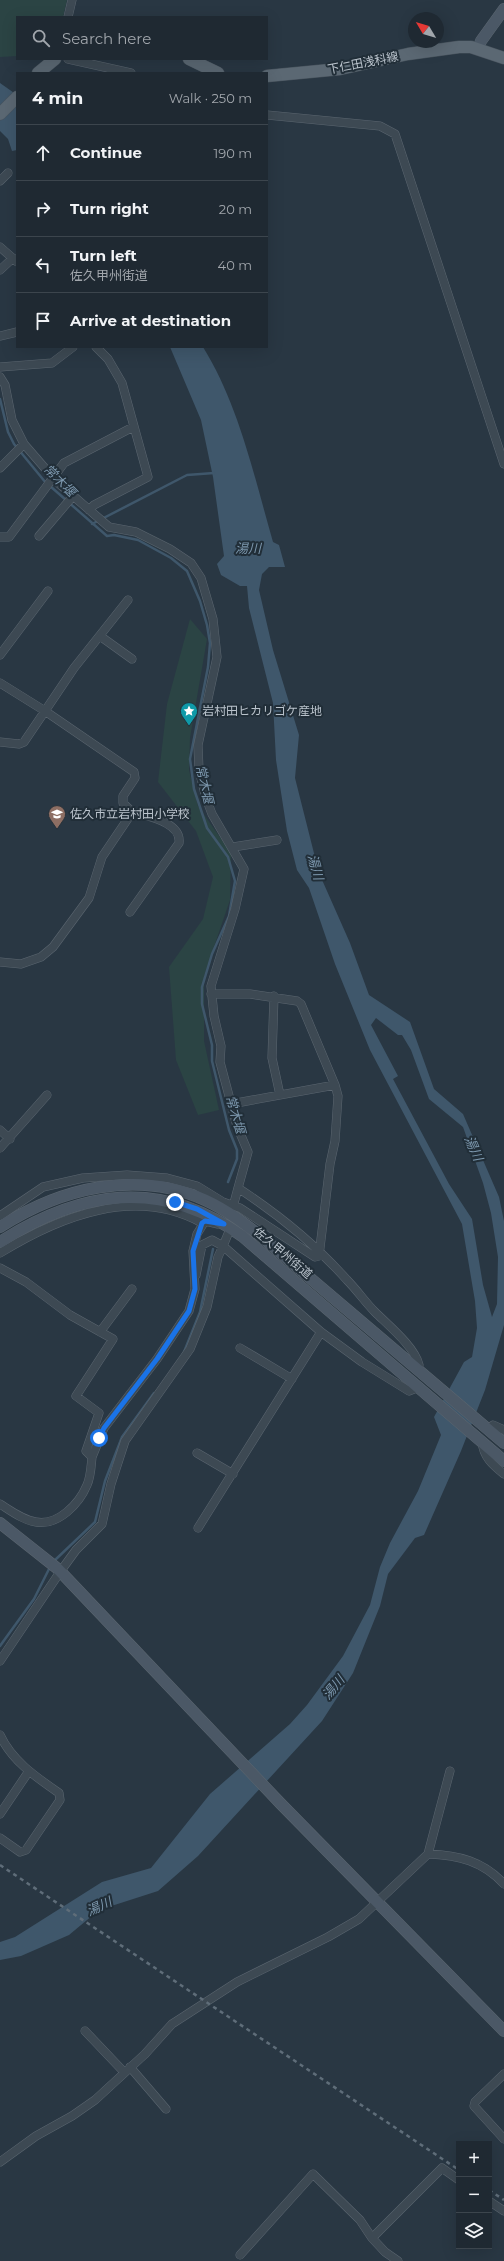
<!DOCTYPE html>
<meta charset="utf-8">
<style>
:root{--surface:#1f2932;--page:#2c353e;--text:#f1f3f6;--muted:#a1a6ac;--line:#3c454d}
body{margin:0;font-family:Montserrat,"Noto Sans JP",sans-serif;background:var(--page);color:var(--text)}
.controls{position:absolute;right:12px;bottom:12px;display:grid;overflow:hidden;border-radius:0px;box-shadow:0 4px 16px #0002}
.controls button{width:36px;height:36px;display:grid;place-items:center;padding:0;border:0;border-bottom:1px solid var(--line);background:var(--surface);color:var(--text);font:20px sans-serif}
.compass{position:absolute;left:408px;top:12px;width:36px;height:36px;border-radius:50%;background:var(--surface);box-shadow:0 4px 16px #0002;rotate:308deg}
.stop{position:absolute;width:12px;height:12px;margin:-9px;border:3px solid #1a73e8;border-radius:50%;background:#fff}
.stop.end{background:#1a73e8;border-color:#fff;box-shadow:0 1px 4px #0008}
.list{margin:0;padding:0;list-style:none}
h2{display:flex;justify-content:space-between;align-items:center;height:52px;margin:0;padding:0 16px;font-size:17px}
h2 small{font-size:13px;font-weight:400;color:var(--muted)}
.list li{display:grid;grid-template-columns:26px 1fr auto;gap:12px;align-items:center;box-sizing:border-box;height:56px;padding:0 16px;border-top:1px solid var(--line)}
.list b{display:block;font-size:15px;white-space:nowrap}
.list p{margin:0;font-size:13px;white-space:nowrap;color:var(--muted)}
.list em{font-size:13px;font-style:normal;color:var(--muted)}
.icon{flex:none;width:22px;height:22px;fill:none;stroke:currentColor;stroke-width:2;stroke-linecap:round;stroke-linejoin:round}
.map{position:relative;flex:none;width:504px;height:2261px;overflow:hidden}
.search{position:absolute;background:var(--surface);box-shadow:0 4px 16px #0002;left:16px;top:16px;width:252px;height:44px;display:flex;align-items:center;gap:10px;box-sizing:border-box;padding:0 14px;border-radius:0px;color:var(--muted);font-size:15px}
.panel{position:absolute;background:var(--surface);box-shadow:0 4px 16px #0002;left:16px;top:72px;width:252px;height:276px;border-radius:0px}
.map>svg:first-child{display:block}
.green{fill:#2b4444}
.water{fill:#3f576b;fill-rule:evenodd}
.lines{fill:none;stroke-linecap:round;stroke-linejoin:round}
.stream{stroke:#3f576b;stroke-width:2.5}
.street-casing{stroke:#5b6670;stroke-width:9}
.secondary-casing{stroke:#5b6670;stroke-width:12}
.primary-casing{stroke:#47525c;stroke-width:13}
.street{stroke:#3d4953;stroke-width:8}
.secondary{stroke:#4b5866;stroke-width:11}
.primary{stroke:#5b6873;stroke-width:12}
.rail{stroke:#5f6d79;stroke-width:2.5;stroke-dasharray:4 4;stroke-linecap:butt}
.route{stroke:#1a73e8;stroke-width:5}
.labels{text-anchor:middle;stroke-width:4;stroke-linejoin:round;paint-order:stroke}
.street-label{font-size:12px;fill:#bac3cc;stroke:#212e38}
.poi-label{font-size:12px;fill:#bac3cc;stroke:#212e38;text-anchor:start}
.water-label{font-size:13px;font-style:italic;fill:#7c97ad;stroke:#212e38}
</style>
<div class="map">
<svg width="504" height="2261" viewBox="0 0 504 2261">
<rect width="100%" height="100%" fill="#293743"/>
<!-- green -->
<path class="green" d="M0 0H67L63 17H17V56L0 57Z
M190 619 207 639 190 738 189 770 198 806 231 853 230 900 204 976V1041L219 1110 198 1115 176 1060 169 967 203 919 213 877 196 831 158 782 167 704Z"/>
<!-- water -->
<path class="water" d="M0 83 17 95V150L12 151 8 139 0 131Z
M170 347H203C239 405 254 476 273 542L279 545 285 567H269L262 574 259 590 273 650 299 735 295 778 319 873 350 943 369 995 410 1022 434 1089 463 1114 499 1197 504 1221V1325L485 1390 461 1451 424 1535 415 1538 388 1574 380 1606 353 1673 322 1721 198 1856 158 1891 99 1910 69 1935 21 1956 0 1960V1942L15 1937 102 1882 151 1868 210 1794 290 1724 307 1705 343 1656 370 1605 380 1567 390 1543 418 1491 441 1435 434 1417 464 1362 472 1357 477 1328 475 1301 462 1224 370 1050 335 964 309 888 297 870 287 831 276 760 273 703 249 608 247 586H240L221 575 217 564 224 556 213 477 201 420ZM376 1018 398 1035H402L411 1050 429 1099 463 1127 483 1183 491 1213 498 1257 497 1304 492 1317 483 1285 472 1219 449 1184 393 1079 398 1076 371 1025Z"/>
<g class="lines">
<!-- stream -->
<path class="stream" d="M0 399 8 432 14 444 46 483
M50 486 107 536 114 535 138 540 171 558 187 571 200 601 207 625 210 643 208 667 190 759 194 789 207 828 228 857 235 881 229 916 212 954 202 987V1004L212 1045V1061L229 1130 237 1150V1159L228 1182
M92 524 187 475 214 473
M184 1352 200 1312 213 1249
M54 1561 95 1522 105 1481 122 1437 154 1393
M0 1646 34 1599 50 1567"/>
<!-- street casing -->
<g class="street-casing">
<path id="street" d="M68 17 72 0
M68 59 131 73
M267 115 380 126 395 134 504 464
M0 181 8 173
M0 247 17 262
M0 270 13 258
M0 336 17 332
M0 367 52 363 73 347
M0 377 5 385 12 420 24 444 56 481 109 527 136 532 170 549 191 563 201 578 213 619 217 657 198 745 199 770 206 798 212 814 244 869 235 909 211 986 214 1016 221 1046 220 1062 237 1126 248 1152 238 1188C278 1214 315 1244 347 1280 357 1290 365 1302 375 1312 388 1325 415 1347 419 1365L416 1369
M0 468 24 444
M89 510 94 505 148 477 122 383 108 359 96 347
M39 536 73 496
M0 537H9L64 463 133 427
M100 636 132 659
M0 655 48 591
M0 683 45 711 74 668 128 600
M0 742 19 744 24 742 45 711 134 772 135 778 123 796V803L131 811 129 817 102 857 89 898 53 947 41 957 21 964 0 962
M233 847 277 840
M130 912 179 843C182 822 146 816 131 811
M274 996 272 1058 280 1095
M231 1104 335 1085
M0 1130 10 1139
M0 1148 47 1095
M234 1203 238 1188
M0 1216 43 1187 83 1178 127 1175 167 1178 197 1186 223 1202 240 1208 315 1257 319 1256 330 1164 335 1141 338 1096 335 1085 301 1004 297 1001 250 994H211
M228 1234 223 1246 321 1332
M0 1253C60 1216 135 1186 202 1223
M0 1268 26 1282 70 1315 113 1339 76 1396 99 1413 86 1451 92 1457C91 1466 91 1476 87 1485 79 1504 58 1526 36 1522 23 1520 11 1511 0 1504
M100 1332 132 1289
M240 1348 292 1379
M488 1429 493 1425 504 1430
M482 1441C483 1457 493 1465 504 1474
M197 1453 233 1474
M92 1457 104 1428 157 1359 189 1311 195 1289 193 1251 197 1234 205 1221 218 1224
M198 1528 321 1332 362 1362 409 1391 419 1387
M0 1661 60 1572 76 1550 102 1524 111 1484 125 1441 190 1349 207 1307 218 1257 223 1246 212 1240 202 1245 196 1275
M0 1735C12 1761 36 1777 59 1793L60 1800 26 1850 20 1852 0 1838
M0 1814 29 1771
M428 1854C458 1855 483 1861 504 1884
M85 2031 124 2072
M130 2067 166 2109
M504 2074 475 2102 474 2106 504 2139
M0 2162 36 2136 72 2116 95 2100 145 2054 172 2024 237 1982 328 1937 359 1919 428 1854 450 1771
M489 2201 504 2211
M240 2255 313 2174 360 2220 372 2238
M398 2261 385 2252 372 2238 442 2168 459 2180"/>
</g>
<!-- secondary casing -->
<g class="secondary-casing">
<path id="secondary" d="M478 49 481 41 504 9
M0 1227C60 1188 137 1169 205 1200 227 1210 245 1224 263 1238L504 1443
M0 1242C81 1190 161 1178 242 1236L504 1461
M0 1523 58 1569 281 1804 504 2031"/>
</g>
<!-- primary casing -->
<g class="primary-casing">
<path id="primary" d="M189 59 218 73
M38 73 55 59
M267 76 340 69 408 54 459 47H471L504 58
M0 114 17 97"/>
</g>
<!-- street -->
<use href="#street" class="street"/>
<!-- secondary -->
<use href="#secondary" class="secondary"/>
<!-- primary -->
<use href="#primary" class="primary"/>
<!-- rail -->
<path class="rail" d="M0 1865 459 2170
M489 2190 504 2200"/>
</g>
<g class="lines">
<!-- route -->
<path class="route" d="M99 1438 104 1428 157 1359 189 1311 195 1289 193 1251 202 1223 205 1221 224 1224 197 1209 175 1202"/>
</g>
<!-- icons -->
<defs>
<g id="sight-pin" transform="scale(0.9)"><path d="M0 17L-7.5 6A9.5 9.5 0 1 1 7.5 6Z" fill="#0f9aa8" stroke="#212e38"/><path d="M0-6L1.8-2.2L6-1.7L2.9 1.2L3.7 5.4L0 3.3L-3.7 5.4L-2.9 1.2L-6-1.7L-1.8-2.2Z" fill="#fff"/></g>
<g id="school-pin" transform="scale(0.9)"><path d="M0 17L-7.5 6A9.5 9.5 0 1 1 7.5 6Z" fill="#8d6e63" stroke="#212e38"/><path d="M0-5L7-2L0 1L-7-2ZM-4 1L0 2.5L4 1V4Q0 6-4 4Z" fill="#fff"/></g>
</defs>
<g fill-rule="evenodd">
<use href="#sight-pin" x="189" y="711"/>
<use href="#school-pin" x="57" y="814"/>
</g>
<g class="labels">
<!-- street labels -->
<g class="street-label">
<text transform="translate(363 63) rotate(-11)" y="4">下仁田浅科線</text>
<text transform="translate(283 1253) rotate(40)" y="4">佐久甲州街道</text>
</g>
<!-- poi labels -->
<g class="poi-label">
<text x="202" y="715">岩村田ヒカリゴケ産地</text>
<text x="70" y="818">佐久市立岩村田小学校</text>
</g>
<!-- water labels -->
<g class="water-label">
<text transform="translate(60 480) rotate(45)" y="5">常木堰</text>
<text x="248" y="553">湯川</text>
<text transform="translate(205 784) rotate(77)" y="5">常木堰</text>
<text transform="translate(316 867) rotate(75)" y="5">湯川</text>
<text transform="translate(236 1114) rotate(74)" y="5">常木堰</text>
<text transform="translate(474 1148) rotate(66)" y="5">湯川</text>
<text transform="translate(333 1687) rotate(-50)" y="5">湯川</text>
<text transform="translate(99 1906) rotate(-25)" y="5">湯川</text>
</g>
</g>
</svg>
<div class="controls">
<button>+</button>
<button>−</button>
<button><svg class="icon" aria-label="layers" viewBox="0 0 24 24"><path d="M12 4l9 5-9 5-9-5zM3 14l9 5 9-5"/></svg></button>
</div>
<svg class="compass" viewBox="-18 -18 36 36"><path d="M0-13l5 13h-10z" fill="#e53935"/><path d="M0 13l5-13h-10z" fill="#a1a6ac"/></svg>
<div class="stop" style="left:99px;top:1438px"></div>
<div class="stop end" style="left:175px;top:1202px"></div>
<div class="search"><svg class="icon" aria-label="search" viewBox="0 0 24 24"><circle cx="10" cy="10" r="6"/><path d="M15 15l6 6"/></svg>Search here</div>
<section class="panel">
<h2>4 min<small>Walk · 250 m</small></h2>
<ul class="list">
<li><svg class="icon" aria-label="ahead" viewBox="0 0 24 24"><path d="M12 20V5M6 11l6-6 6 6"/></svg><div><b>Continue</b></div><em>190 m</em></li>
<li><svg class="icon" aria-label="right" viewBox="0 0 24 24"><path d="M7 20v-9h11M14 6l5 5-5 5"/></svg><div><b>Turn right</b></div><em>20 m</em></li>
<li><svg class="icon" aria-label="left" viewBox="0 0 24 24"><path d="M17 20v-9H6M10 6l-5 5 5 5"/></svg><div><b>Turn left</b><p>佐久甲州街道</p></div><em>40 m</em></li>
<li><svg class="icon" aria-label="arrive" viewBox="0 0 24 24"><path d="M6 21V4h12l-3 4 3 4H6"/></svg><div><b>Arrive at destination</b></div></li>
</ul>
</section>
</div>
